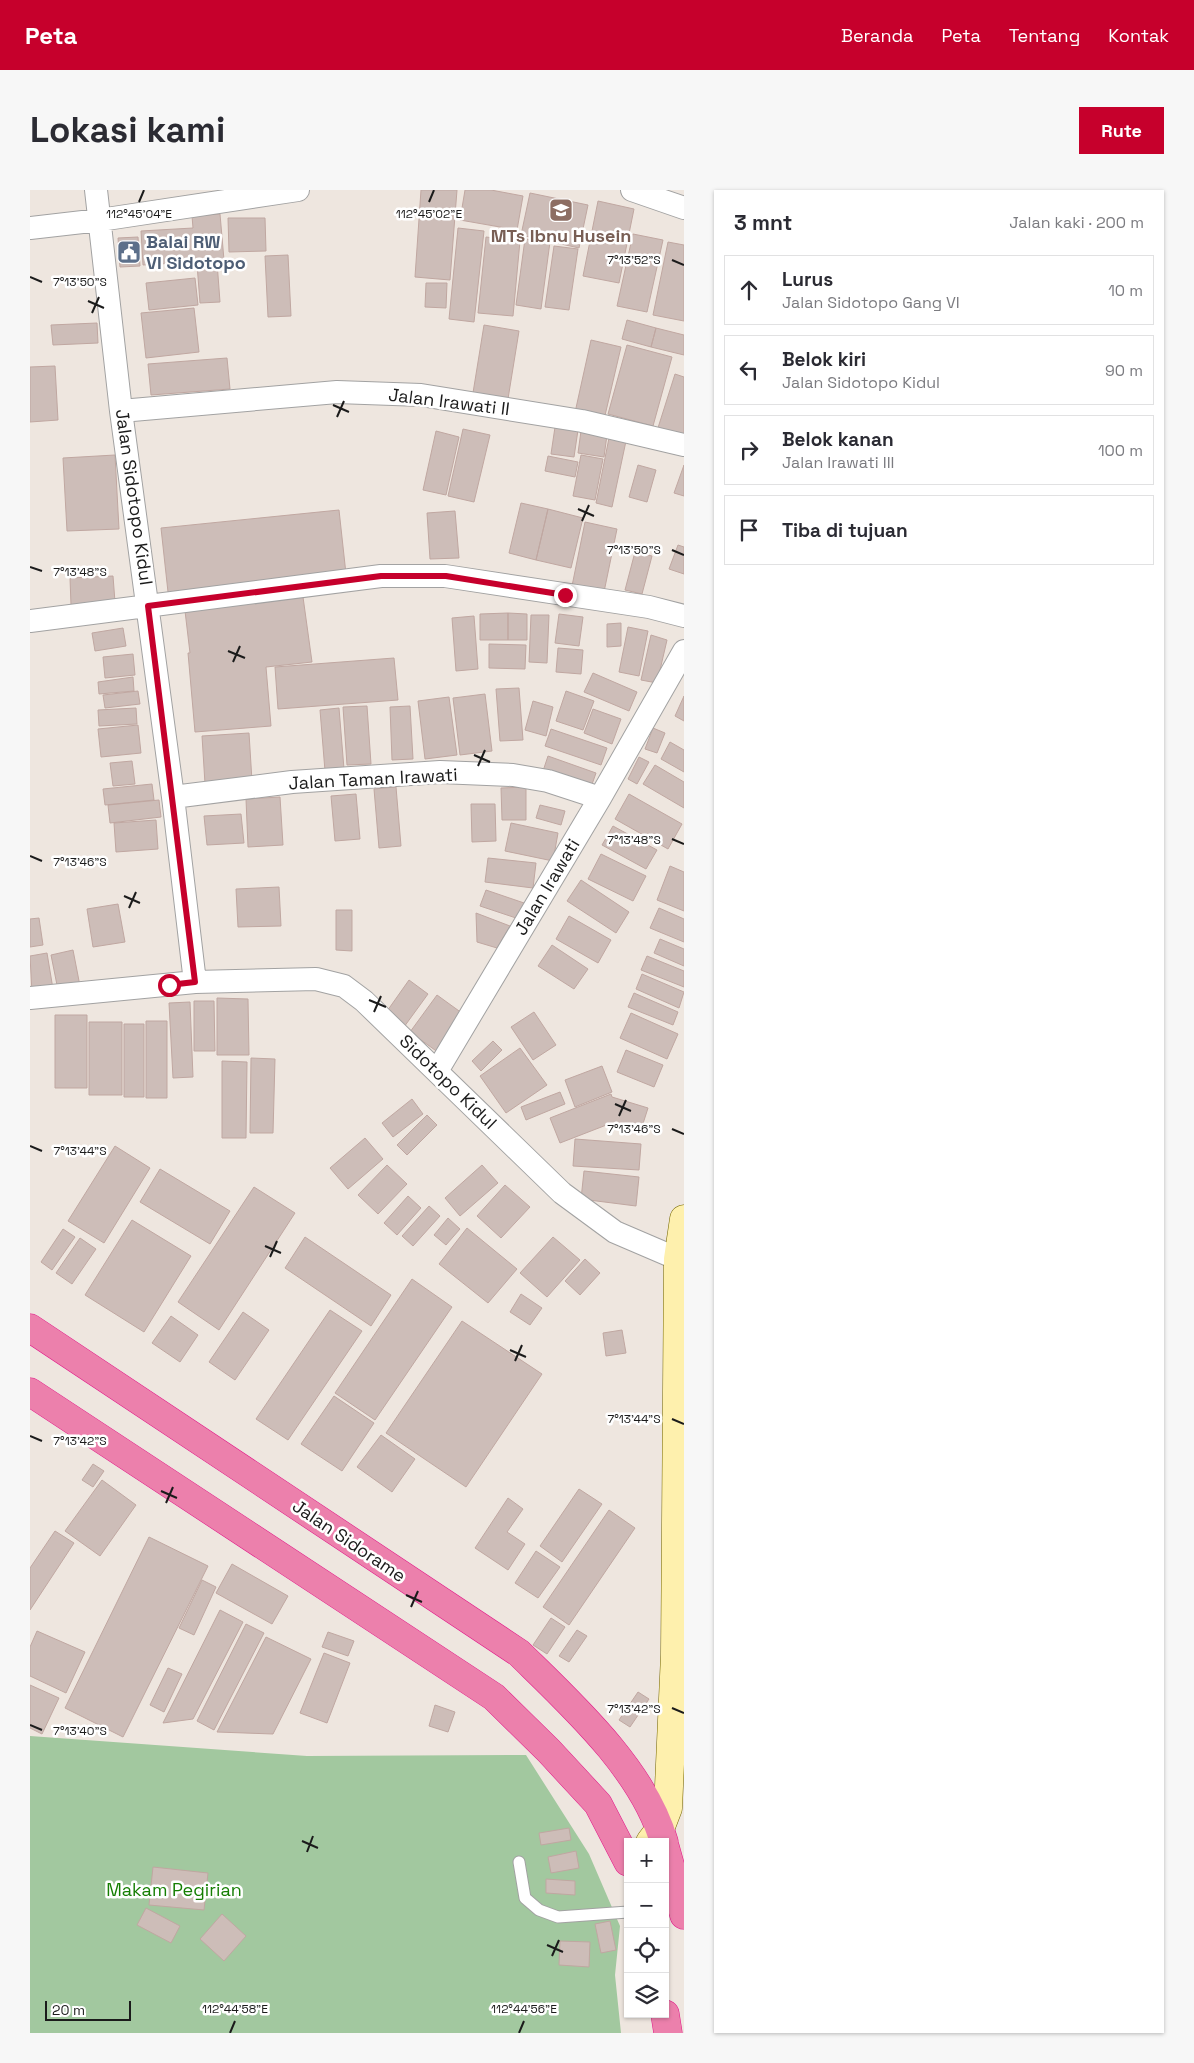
<!DOCTYPE html>
<html lang="id">
<meta charset="utf-8">
<style>
:root{--surface:#fff;--page:#f7f7f7;--text:#2b2b33;--muted:#7c7c81;--line:#e1e1e2;--accent:#c6002c}
body{margin:0;font-family:"Space Grotesk",sans-serif;background:var(--page);color:var(--text)}
.controls{position:absolute;right:15px;bottom:15px;display:grid;overflow:hidden;border-radius:0px;box-shadow:0 1px 4px #0004}
.controls button{width:45px;height:45px;display:grid;place-items:center;padding:0;border:0;border-bottom:1px solid var(--line);background:var(--surface);color:var(--text);font:25px sans-serif}
.scale{position:absolute;left:15px;bottom:12px;width:86px;box-sizing:border-box;padding-left:5px;border:2px solid #1b1b1b;border-top:0;font-size:14px;line-height:18px;white-space:nowrap;color:#1b1b1b;-webkit-text-stroke:4px #fff;paint-order:stroke}
.stop{position:absolute;width:15px;height:15px;margin:-11px;border:4px solid #c6002c;border-radius:50%;background:#fff}
.stop.end{background:#c6002c;border-color:#fff;box-shadow:0 1px 5px #0008}
.list{margin:0;padding:0;list-style:none}
h2{display:flex;justify-content:space-between;align-items:center;height:65px;margin:0;padding:0 20px;font-size:21px}
h2 small{font-size:16px;font-weight:400;color:var(--muted)}
.list li{display:grid;grid-template-columns:32px 1fr auto;gap:15px;align-items:center;box-sizing:border-box;height:70px;margin:0 10px 10px;padding:0 10px;border:1px solid var(--line);border-radius:0px}
.list b{display:block;font-size:19px;white-space:nowrap}
.list p{margin:0;font-size:16px;white-space:nowrap;color:var(--muted)}
.list em{font-size:16px;font-style:normal;color:var(--muted)}
.icon{flex:none;width:28px;height:28px;fill:none;stroke:currentColor;stroke-width:2;stroke-linecap:round;stroke-linejoin:round}
.map{position:relative;flex:none;width:654px;height:1843px;overflow:hidden;border-radius:0px}
header{display:flex;align-items:center;gap:30px;box-sizing:border-box;height:70px;padding:0 25px;background:var(--accent);color:#fff}
header strong{font-size:24px}
nav{display:flex;gap:28px;margin-inline-start:auto;font-size:18px}
.intro{display:flex;align-items:center;justify-content:space-between;box-sizing:border-box;height:120px;padding:0 30px}
h1{margin:0;font-size:35px}
.button{padding:12px 22px;border-radius:0px;background:var(--accent);color:#fff;font-size:18px;font-weight:700}
main{display:flex;gap:30px;padding:0 30px}
aside{flex:1;background:var(--surface);border-radius:0px;box-shadow:0 1px 4px #0004}
.map>svg:first-child{display:block}
.cemetery{fill:#a2c89f}
.building{fill:#cdbdb8;stroke:#c0a7a1}
.lines{fill:none;stroke-linecap:round;stroke-linejoin:round}
.lane-casing{stroke:#a2a2a2;stroke-width:13}
.street-casing{stroke:#a2a2a2;stroke-width:24}
.secondary-casing{stroke:#746600;stroke-width:29}
.highway-casing{stroke:#e11789;stroke-width:29}
.lane{stroke:#fff;stroke-width:11}
.street{stroke:#fff;stroke-width:22}
.secondary{stroke:#fef0ad;stroke-width:28}
.highway{stroke:#ec80ac;stroke-width:28}
.route{stroke:#c6002c;stroke-width:6}
.ticks{fill:none;stroke:#1b1b1b;stroke-width:2}
.labels{text-anchor:middle;stroke-width:5;stroke-linejoin:round;paint-order:stroke}
.education-label{font-size:18px;font-weight:bold;fill:#785e54;stroke:#fff}
.service-label{font-size:18px;font-weight:bold;fill:#4e5e75;stroke:#fff;text-anchor:start}
.street-label{font-size:18px;fill:#1b1b1b;stroke:#fff}
.park-label{font-size:18px;fill:#157e03;stroke:#fff}
.ticks-label{font-size:12px;text-anchor:middle;fill:#1b1b1b;stroke:#fff;stroke-width:5;stroke-linejoin:round;paint-order:stroke}
</style>
<header>
<strong>Peta</strong>
<nav><a>Beranda</a><a>Peta</a><a>Tentang</a><a>Kontak</a></nav>
</header>
<div class="intro"><h1>Lokasi kami</h1><a class="button">Rute</a></div>
<main>
<div class="map">
<svg width="654" height="1843" viewBox="0 0 654 1843">
<rect width="100%" height="100%" fill="#eee6df"/>
<!-- cemetery -->
<path class="cemetery" d="M0 1546 277 1566 496 1565 559 1664 590 1736 585 1785 591 1843H0Z"/>
<!-- building -->
<path class="building" d="M391 0H427L420 90 385 87Z
M435 0H461L493 6 487 40 430 30Z
M500 3 558 15 549 58 491 45Z
M568 11 604 19 589 93 553 86Z
M190 24 194 70 113 75 111 41 163 38 162 26Z
M198 28H235L236 61 199 62Z
M428 38 454 41 444 132 419 129Z
M603 44 633 50 617 122 587 116Z
M108 47 110 76 90 77 88 48Z
M456 47 490 51 483 126 448 123Z
M495 49 520 52 511 119 486 115Z
M638 52 654 55V131L623 125Z
M524 56 548 59 539 120 515 117Z
M258 65 261 126 238 127 235 66Z
M187 72 190 112 170 113 167 74Z
M165 88 168 115 119 120 116 93Z
M396 93H417L416 118 395 117Z
M164 118 169 162 116 168 111 123Z
M597 130 626 138 621 157 592 149Z
M67 133 68 153 23 155 21 135Z
M454 135 489 141 477 215 442 209Z
M626 138 654 145V165L621 157Z
M561 150 591 157 573 234 544 227Z
M597 155 642 167 623 236 578 224Z
M197 168 200 199 121 205 118 174Z
M25 176 28 230 0 232V177Z
M645 184 654 187V249L627 241Z
M525 237 548 240 544 267 521 264Z
M433 239 460 245 444 312 418 306Z
M406 241 429 247 416 305 393 300Z
M551 241 577 245 574 267 548 263Z
M579 248 596 251 582 317 566 313Z
M85 265 89 339 37 341 33 268Z
M551 265 573 269 565 310 543 306Z
M518 266 548 272 545 287 515 281Z
M608 275 626 280 617 312 599 307Z
M654 275V306L644 303Z
M491 313 518 319 506 370 479 363Z
M518 319 553 328 541 378 506 370Z
M309 320 316 384 138 402 131 338Z
M425 321 429 368 400 369 397 323Z
M555 332 587 339 574 402 542 396Z
M648 355 654 357V384L639 379Z
M605 362 622 366 612 404 595 400Z
M83 386 85 412 41 415 40 388Z
M273 407 282 472 236 477 241 536 165 542 158 463H160L155 421Z
M478 423V450H450V424Z
M478 423 497 424V450H478Z
M529 424 553 427 549 456 525 453Z
M501 425H519L517 473 499 472Z
M444 426 448 479 426 481 422 428Z
M591 433V456L577 457V434Z
M598 437 618 441 609 486 589 482Z
M93 438 96 456 65 461 62 443Z
M621 445 637 450 627 493 611 490Z
M459 454 496 455 495 479 459 478Z
M528 458 553 460 551 484 526 482Z
M103 464 105 485 75 488 73 467Z
M364 468 368 510 248 519 245 477Z
M563 483 607 502 599 521 554 502Z
M103 487 104 501 69 504 68 492Z
M489 498 493 550 470 551 466 499Z
M108 501 110 514 75 518 73 505Z
M536 501 564 511 553 540 526 531Z
M455 504 462 561 430 565 423 508Z
M654 506V531L645 526Z
M419 507 427 565 395 569 388 511Z
M503 511 523 517 516 546 495 540Z
M337 516 341 574 317 575 313 517Z
M380 516 383 569 362 570 360 517Z
M106 518 107 534 69 536 68 520Z
M309 518 314 579 295 581 290 520Z
M563 519 591 529 582 554 554 543Z
M108 535 111 563 71 567 68 539Z
M623 538 635 543 627 563 615 559Z
M521 539 577 558 571 575 515 556Z
M219 543 222 591 175 594 172 546Z
M640 552 654 560V582L631 569Z
M518 566 566 583 560 600 512 584Z
M609 567 619 572 607 594 598 589Z
M102 571 105 594 83 596 80 573Z
M625 575 654 592V618L613 594Z
M122 594 124 610 75 615 73 599Z
M366 597 371 656 349 658 344 599Z
M496 597V630H472L471 598Z
M326 604 330 649 305 651 301 606Z
M599 604 652 634 638 659 585 629Z
M250 607 253 655 218 657 216 609Z
M129 610 131 627 80 633 78 615Z
M441 614H465L466 651 442 652Z
M510 615 535 621 531 635 506 628Z
M211 624 214 653 177 655 174 626Z
M126 630 128 659 86 662 84 633Z
M481 633 528 643 523 671 475 661Z
M583 636 627 660 616 679 572 655Z
M571 664 616 686 603 711 558 689Z
M458 668 506 673 503 698 455 692Z
M640 676 654 682V721L627 710Z
M551 690 599 722 586 743 537 711Z
M249 697 251 736 208 737 206 699Z
M456 700 497 714 492 730 450 716Z
M88 714 95 752 63 757 57 719Z
M629 718 654 729V752L620 738Z
M306 720H322V761L306 760Z
M446 723 480 736 467 758 447 752Z
M539 726 581 750 568 773 526 749Z
M9 728 13 755 0 757V729Z
M630 749 654 759V776L624 763Z
M522 755 558 779 544 799 508 776Z
M43 760 50 796 28 800 21 765Z
M17 763 23 799 2 803 0 766Z
M617 766 654 781V797L611 780Z
M612 784 654 802 649 818 606 799Z
M379 790 398 804 374 837 355 824Z
M604 803 648 822 643 835 598 817Z
M407 805 436 826 409 863 380 842Z
M187 808 218 809 219 865H187Z
M164 811H184L185 861H164Z
M160 812 163 887 143 888 139 813Z
M504 822 526 855 503 870 481 837Z
M601 823 648 844 637 869 590 848Z
M25 825H57V898H25Z
M116 831H137V908H116Z
M59 832H92V905H59Z
M94 834H114V907H94Z
M463 851 472 860 451 881 442 871Z
M490 858 517 895 476 923 450 886Z
M596 860 633 875 624 897 587 882Z
M221 868 245 869 243 943H220Z
M192 871 217 872 216 948H192Z
M572 876 582 902 545 917 535 890Z
M530 902 535 914 496 930 491 917Z
M581 904 582 907 618 918 610 943 579 934 530 953 520 928Z
M382 909 393 924 363 947 352 933Z
M397 925 407 935 377 965 367 955Z
M335 948 353 969 318 999 300 978Z
M545 949 611 954 609 980 543 976Z
M85 956 120 978 74 1053 38 1031Z
M357 975 377 994 348 1024 328 1005Z
M452 975 468 993 430 1026 415 1008Z
M130 979 200 1021 180 1054 110 1012Z
M554 981 609 987 606 1016 551 1009Z
M475 995 500 1017 471 1048 447 1026Z
M224 997 265 1023 189 1140 148 1112Z
M378 1006 391 1018 367 1045 354 1033Z
M399 1016 410 1026 383 1056 372 1046Z
M418 1028 430 1039 416 1055 404 1045Z
M102 1030 161 1066 114 1142 55 1105Z
M437 1038 487 1079 458 1113 409 1074Z
M33 1039 45 1047 22 1080 11 1072Z
M275 1047 361 1105 341 1136 255 1078Z
M523 1047 550 1070 517 1107 490 1083Z
M50 1048 66 1059 42 1094 26 1083Z
M555 1069 570 1083 550 1105 535 1091Z
M382 1089 422 1117 345 1230 305 1203Z
M491 1104 512 1118 500 1135 480 1122Z
M300 1120 332 1141 258 1250 226 1229Z
M213 1122 239 1140 205 1190 179 1172Z
M141 1126 168 1145 150 1172 122 1153Z
M432 1131 512 1184 436 1297 356 1243Z
M592 1140 596 1163 576 1166 573 1143Z
M304 1206 344 1233 312 1281 271 1254Z
M351 1245 385 1269 362 1302 327 1277Z
M63 1274 74 1281 63 1297 52 1290Z
M72 1290 106 1315 70 1366 35 1341Z
M549 1299 572 1314 532 1372 510 1356Z
M478 1308 493 1319 477 1342 495 1354 478 1380 445 1358Z
M579 1320 605 1338 539 1435 513 1417Z
M25 1341 44 1353 0 1420V1378Z
M119 1347 178 1376 93 1547 35 1518Z
M506 1361 530 1377 508 1408 485 1393Z
M202 1374 258 1406 242 1434 186 1403Z
M172 1390 186 1397 164 1445 149 1438Z
M190 1420 213 1432 163 1529 133 1533Z
M521 1428 535 1437 517 1464 503 1455Z
M216 1434 234 1443 184 1540 167 1531Z
M547 1440 557 1446 539 1472 529 1466Z
M7 1441 55 1462 36 1503 0 1486V1457Z
M298 1442 324 1451 318 1466 292 1457Z
M236 1447 281 1469 243 1544 187 1542Z
M294 1463 320 1473 297 1533 270 1523Z
M138 1478 152 1484 134 1522 120 1515Z
M0 1495 29 1508 12 1544 0 1538Z
M608 1502 619 1509 600 1537 589 1530Z
M405 1515 425 1522 418 1542 399 1536Z
M539 1638 541 1650 511 1655 509 1643Z
M546 1661 549 1678 521 1683 518 1667Z
M123 1677 178 1683 174 1720 119 1715Z
M516 1689 545 1691V1705L516 1703Z
M116 1718 150 1736 141 1753 107 1735Z
M192 1724 216 1746 194 1771 170 1749Z
M580 1731 586 1760 571 1763 565 1734Z
M530 1751 560 1752 559 1777 529 1775Z"/>
<g class="lines">
<!-- lane casing -->
<g class="lane-casing">
<path id="lane" d="M489 1672 495 1708 509 1720 528 1727 598 1722"/>
</g>
<!-- street casing -->
<g class="street-casing">
<path id="street" d="M66 0 91 221 143 607 165 792
M602 0 654 18
M0 38 70 30 268 0
M91 221 307 202 391 205 552 231 654 255
M0 431 351 386H415L619 417 654 426
M143 607 262 592 410 582 483 585 518 591 570 608
M0 808 165 792 286 789 314 796 334 811 532 1003 585 1042 648 1069H654
M407 881 570 608 654 461"/>
</g>
<!-- secondary casing -->
<g class="secondary-casing">
<path id="secondary" d="M620 1652 630 1639 638 1618 645 1465 648 1069 654 1029"/>
</g>
<!-- highway casing -->
<g class="highway-casing">
<path id="highway" d="M0 1138 489 1463C541 1514 614 1580 634 1652
M0 1202 464 1507 519 1561 568 1614 598 1672
M635 1657 654 1725
M635 1824 638 1843"/>
</g>
<!-- lane -->
<use href="#lane" class="lane"/>
<!-- street -->
<use href="#street" class="street"/>
<!-- secondary -->
<use href="#secondary" class="secondary"/>
<!-- highway -->
<use href="#highway" class="highway"/>
</g>
<g class="lines">
<!-- route -->
<path class="route" d="M139 795 165 792 118 416 351 386H416L535 405"/>
</g>
<!-- ticks -->
<path class="ticks" d="M109 12 114 0M399 12 404 0M642 70 654 75M0 87 12 92M58 111 74 118M62 123 69 107M303 215 319 222M307 227 314 211M548 319 564 326M552 331 559 315M642 360 654 365M0 377 12 381M198 461 215 468M203 472 210 456M444 565 460 572M448 576 455 560M642 649 654 654M0 666 12 671M94 706 110 713M99 718 106 702M339 810 356 817M344 822 351 806M585 914 601 921M589 926 596 910M642 939 654 944M0 956 12 961M235 1056 251 1063M240 1067 247 1051M480 1160 496 1167M485 1171 492 1155M642 1229 654 1234M0 1246 12 1251M131 1301 147 1308M136 1313 143 1297M376 1405 392 1412M381 1417 388 1401M642 1518 654 1523M0 1535 12 1540M272 1651 288 1658M277 1662 283 1646M517 1755 533 1762M522 1766 529 1750M200 1843 205 1831M489 1843 494 1831"/>
<!-- icons -->
<defs>
<g id="school-square" transform="scale(1.25)"><rect x="-9" y="-9" width="18" height="18" rx="4" fill="#8d6e63" stroke="#fff"/><path d="M0-5L7-2L0 1L-7-2ZM-4 1L0 2.5L4 1V4Q0 6-4 4Z" fill="#fff"/></g>
<g id="civic-square" transform="scale(1.25)"><rect x="-9" y="-9" width="18" height="18" rx="4" fill="#5c6f8a" stroke="#fff"/><path d="M-.6-6.5H3V-4.5H.6V-3L4-1V1h2V6H-6V1h2V-1L-.6-3ZM-1.2 2.5V6h2.4V2.5Z" fill="#fff"/></g>
</defs>
<g fill-rule="evenodd">
<use href="#school-square" x="531" y="20"/>
<use href="#civic-square" x="99" y="62"/>
</g>
<g class="labels">
<!-- education labels -->
<g class="education-label">
<text x="531" y="52">MTs Ibnu Husein</text>
</g>
<!-- service labels -->
<g class="service-label">
<text x="116" y="58">Balai RW<tspan x="116" dy="21">VI Sidotopo</tspan></text>
</g>
<!-- street labels -->
<g class="street-label">
<text transform="translate(419 212) rotate(7)" y="6">Jalan Irawati II</text>
<text transform="translate(104 307) rotate(82)" y="6">Jalan Sidotopo Kidul</text>
<text transform="translate(343 589) rotate(-3)" y="6">Jalan Taman Irawati</text>
<text transform="translate(517 697) rotate(-59)" y="6">Jalan Irawati</text>
<text transform="translate(418 892) rotate(44)" y="6">Sidotopo Kidul</text>
<text transform="translate(319 1351) rotate(34)" y="6">Jalan Sidorame</text>
</g>
<!-- park labels -->
<g class="park-label">
<text x="144" y="1706">Makam Pegirian</text>
</g>
</g>
<g class="ticks-label">
<text x="109" y="28">112°45'04"E</text>
<text x="399" y="28">112°45'02"E</text>
<text x="604" y="74">7°13'52"S</text>
<text x="50" y="96">7°13'50"S</text>
<text x="604" y="364">7°13'50"S</text>
<text x="50" y="386">7°13'48"S</text>
<text x="604" y="654">7°13'48"S</text>
<text x="50" y="676">7°13'46"S</text>
<text x="604" y="943">7°13'46"S</text>
<text x="50" y="965">7°13'44"S</text>
<text x="604" y="1233">7°13'44"S</text>
<text x="50" y="1255">7°13'42"S</text>
<text x="604" y="1523">7°13'42"S</text>
<text x="50" y="1545">7°13'40"S</text>
<text x="205" y="1823">112°44'58"E</text>
<text x="494" y="1823">112°44'56"E</text>
</g>
</svg>
<div class="controls">
<button>+</button>
<button>−</button>
<button><svg class="icon" aria-label="locate" viewBox="0 0 24 24"><circle cx="12" cy="12" r="6"/><path d="M12 2v4M12 18v4M2 12h4M18 12h4"/></svg></button>
<button><svg class="icon" aria-label="layers" viewBox="0 0 24 24"><path d="M12 4l9 5-9 5-9-5zM3 14l9 5 9-5"/></svg></button>
</div>
<div class="scale">20 m</div>
<div class="stop" style="left:139px;top:795px"></div>
<div class="stop end" style="left:535px;top:405px"></div>
</div>
<aside>
<h2>3 mnt<small>Jalan kaki · 200 m</small></h2>
<ul class="list">
<li><svg class="icon" aria-label="ahead" viewBox="0 0 24 24"><path d="M12 20V5M6 11l6-6 6 6"/></svg><div><b>Lurus</b><p>Jalan Sidotopo Gang VI</p></div><em>10 m</em></li>
<li><svg class="icon" aria-label="left" viewBox="0 0 24 24"><path d="M17 20v-9H6M10 6l-5 5 5 5"/></svg><div><b>Belok kiri</b><p>Jalan Sidotopo Kidul</p></div><em>90 m</em></li>
<li><svg class="icon" aria-label="right" viewBox="0 0 24 24"><path d="M7 20v-9h11M14 6l5 5-5 5"/></svg><div><b>Belok kanan</b><p>Jalan Irawati III</p></div><em>100 m</em></li>
<li><svg class="icon" aria-label="arrive" viewBox="0 0 24 24"><path d="M6 21V4h12l-3 4 3 4H6"/></svg><div><b>Tiba di tujuan</b></div></li>
</ul>
</aside>
</main>
